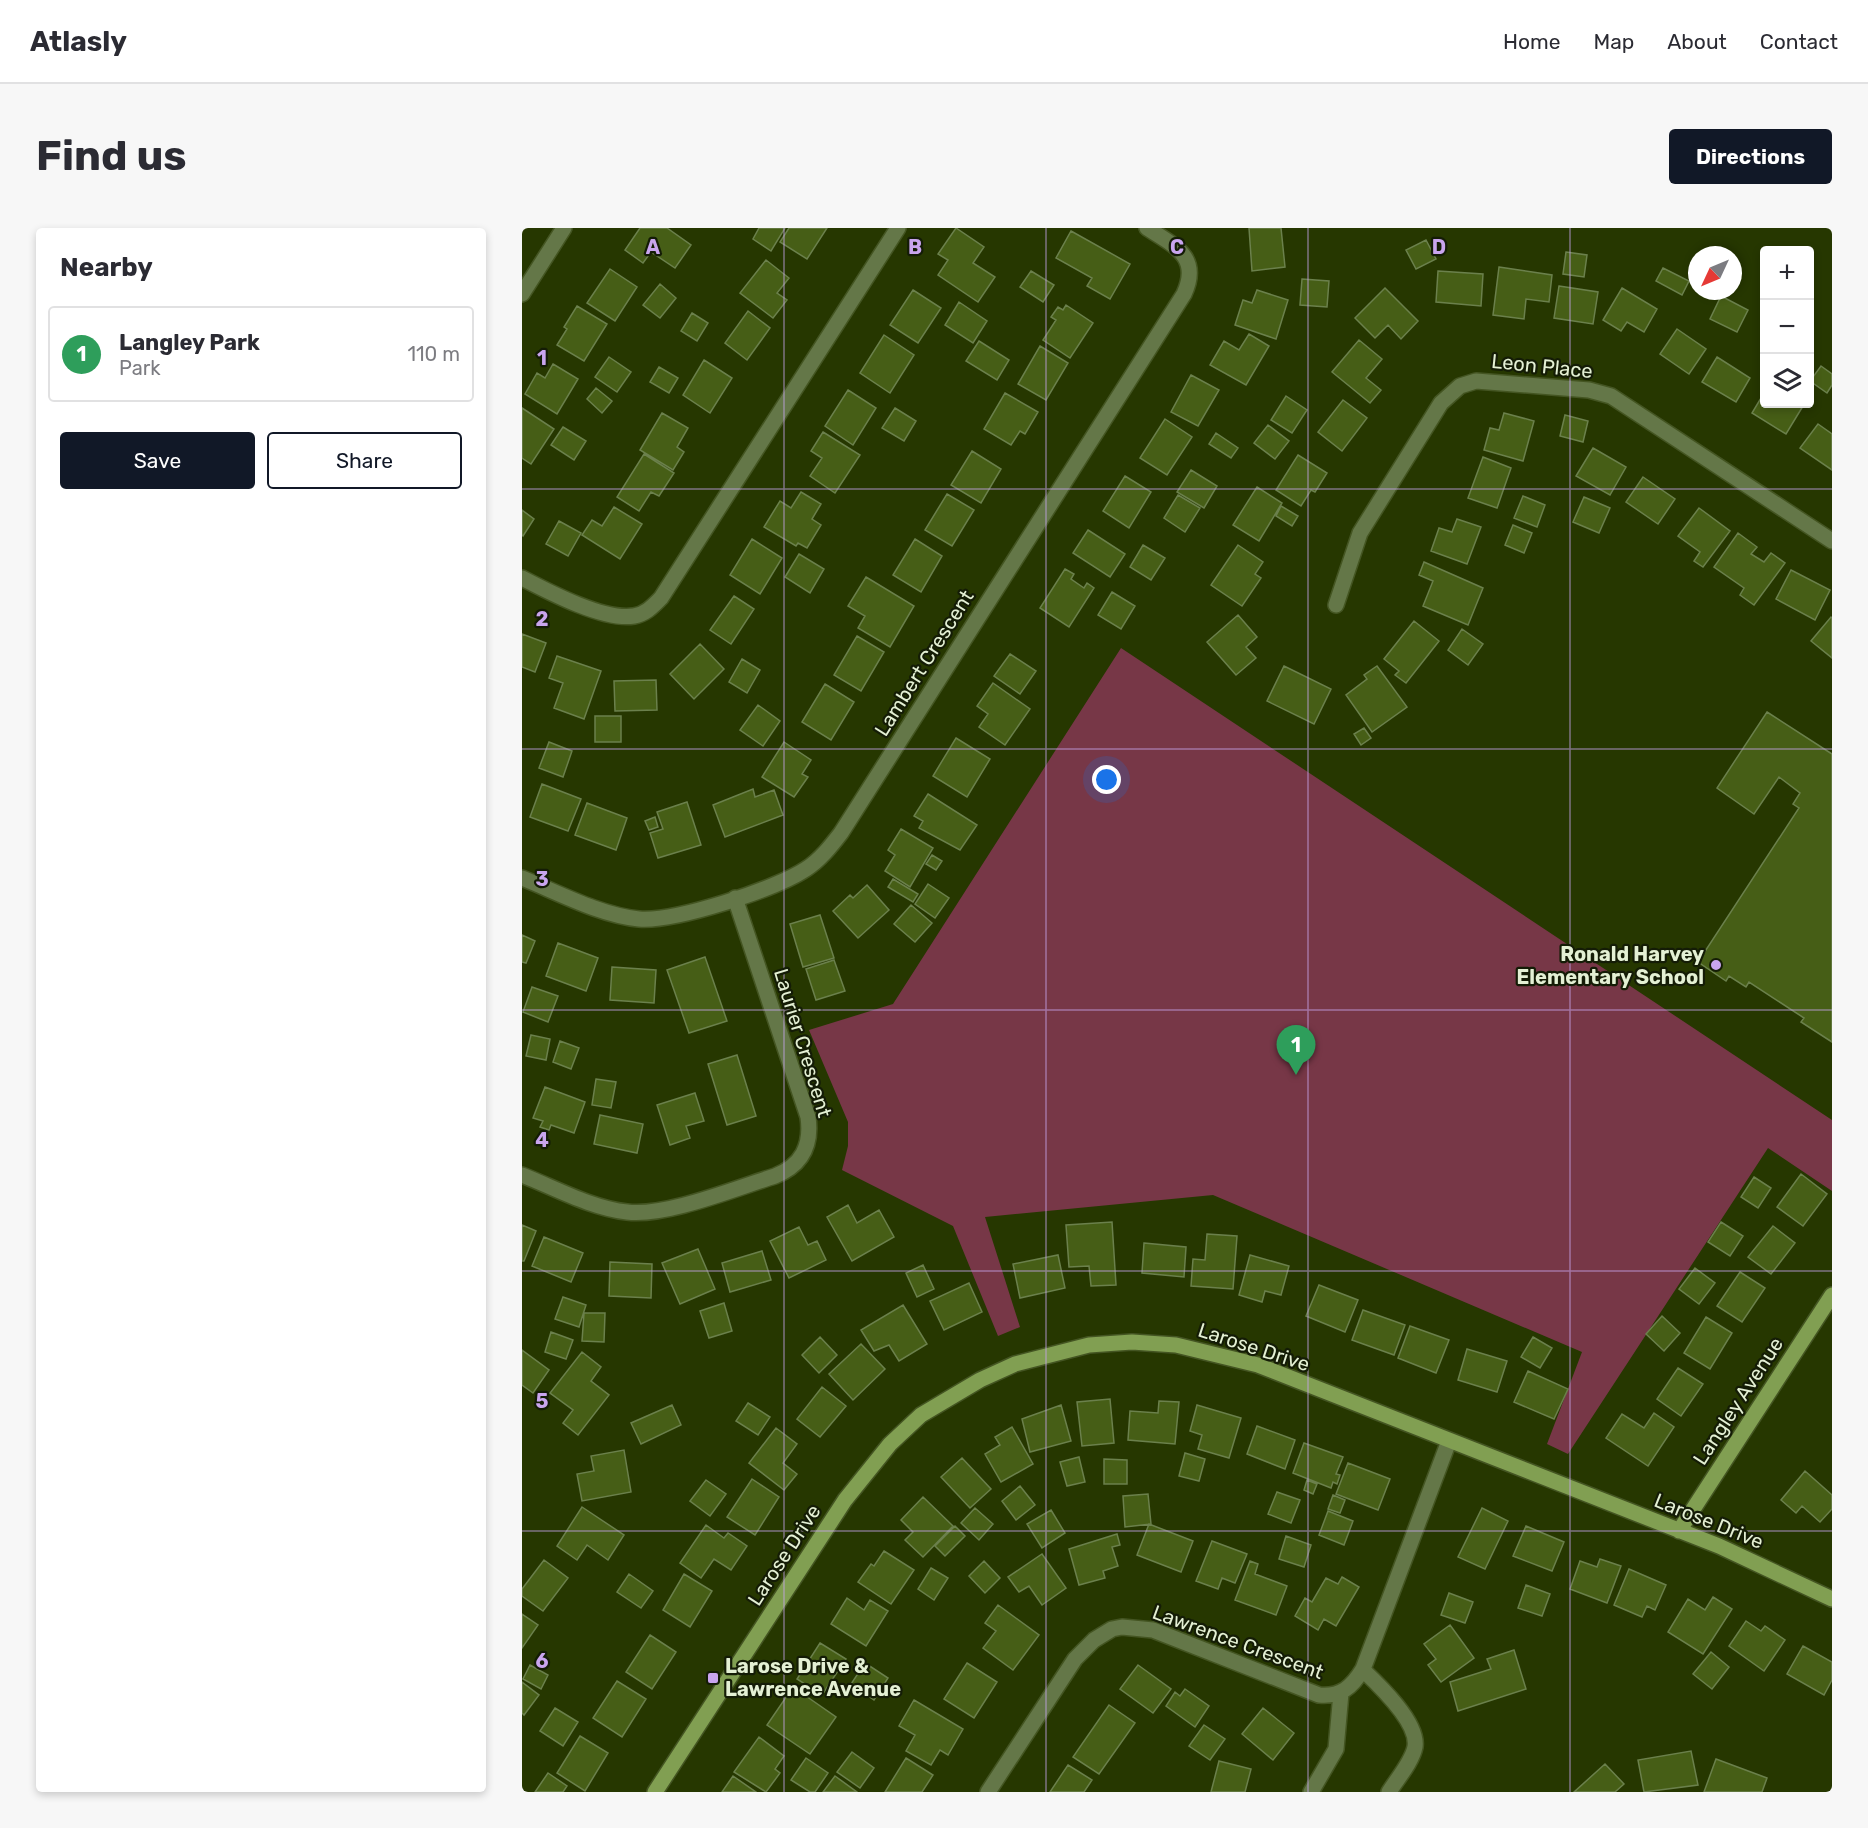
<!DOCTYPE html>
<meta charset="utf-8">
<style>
:root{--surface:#fff;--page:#f7f7f7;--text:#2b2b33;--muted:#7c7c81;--line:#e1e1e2;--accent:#111827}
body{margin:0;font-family:Rubik,sans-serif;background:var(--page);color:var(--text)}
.controls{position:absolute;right:18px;top:18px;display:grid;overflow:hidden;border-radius:6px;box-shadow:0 3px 9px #0003}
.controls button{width:54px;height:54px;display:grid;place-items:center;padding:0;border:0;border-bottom:2px solid var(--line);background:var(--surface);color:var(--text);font:30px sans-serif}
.compass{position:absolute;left:1166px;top:18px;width:54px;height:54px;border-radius:50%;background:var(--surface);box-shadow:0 3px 9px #0003;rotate:226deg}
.you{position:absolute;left:585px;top:552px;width:21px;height:21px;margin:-15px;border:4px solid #fff;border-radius:50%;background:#1a73e8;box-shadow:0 0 0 9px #1a73e833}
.badge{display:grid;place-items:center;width:39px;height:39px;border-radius:50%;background:var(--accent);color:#fff;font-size:20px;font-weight:700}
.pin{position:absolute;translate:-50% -50px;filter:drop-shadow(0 2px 3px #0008)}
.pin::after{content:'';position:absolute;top:32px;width:21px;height:18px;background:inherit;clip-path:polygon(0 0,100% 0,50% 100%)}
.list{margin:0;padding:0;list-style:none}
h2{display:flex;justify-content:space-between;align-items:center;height:78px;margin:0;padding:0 24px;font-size:26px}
h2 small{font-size:20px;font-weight:400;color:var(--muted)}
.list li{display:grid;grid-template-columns:39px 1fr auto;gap:18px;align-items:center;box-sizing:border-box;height:96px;margin:0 12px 12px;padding:0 12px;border:2px solid var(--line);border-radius:6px}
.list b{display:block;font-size:22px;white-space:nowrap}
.list p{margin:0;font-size:20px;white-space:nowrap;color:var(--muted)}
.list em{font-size:20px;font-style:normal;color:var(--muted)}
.actions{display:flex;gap:12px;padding:18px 24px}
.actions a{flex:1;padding:14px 0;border:2px solid var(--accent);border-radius:6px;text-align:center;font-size:21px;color:var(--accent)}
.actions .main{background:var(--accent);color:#fff}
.icon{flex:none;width:33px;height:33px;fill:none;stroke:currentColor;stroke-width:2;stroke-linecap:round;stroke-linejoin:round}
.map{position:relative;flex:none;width:1310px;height:1564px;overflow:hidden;border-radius:6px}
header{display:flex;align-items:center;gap:36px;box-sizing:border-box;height:84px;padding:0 30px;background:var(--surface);border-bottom:2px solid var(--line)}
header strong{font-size:28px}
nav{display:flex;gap:33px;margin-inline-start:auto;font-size:21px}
.intro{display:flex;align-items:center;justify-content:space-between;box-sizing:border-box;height:144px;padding:0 36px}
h1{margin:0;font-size:42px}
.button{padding:15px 27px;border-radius:6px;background:var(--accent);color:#fff;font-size:21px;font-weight:700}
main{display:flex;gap:36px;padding:0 36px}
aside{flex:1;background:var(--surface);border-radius:6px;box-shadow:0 3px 9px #0003}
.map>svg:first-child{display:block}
.green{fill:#773747}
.building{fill:#465e16;stroke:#6b804c;stroke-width:1.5}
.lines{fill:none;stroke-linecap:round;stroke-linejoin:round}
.street-casing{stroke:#452;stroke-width:18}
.secondary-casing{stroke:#452;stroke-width:18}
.street{stroke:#647748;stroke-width:15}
.secondary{stroke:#819f52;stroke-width:15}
.grid{fill:none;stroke:#c9a5ee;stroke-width:1.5;stroke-opacity:0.55}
.poi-dot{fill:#c9a5ee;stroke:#141c06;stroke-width:2}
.labels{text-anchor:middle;stroke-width:4.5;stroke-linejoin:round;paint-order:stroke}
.street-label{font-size:20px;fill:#e4f0d4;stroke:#141c06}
.poi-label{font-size:20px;font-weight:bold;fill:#e4f0d4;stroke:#141c06;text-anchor:end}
.grid-label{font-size:20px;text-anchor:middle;font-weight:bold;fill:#c9a5ee;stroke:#141c06;stroke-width:4.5;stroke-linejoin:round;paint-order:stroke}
</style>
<header>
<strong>Atlasly</strong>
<nav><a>Home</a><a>Map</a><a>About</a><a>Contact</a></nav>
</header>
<div class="intro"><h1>Find us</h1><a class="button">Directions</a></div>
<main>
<aside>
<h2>Nearby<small></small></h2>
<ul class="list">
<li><span class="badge" style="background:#2e9e5b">1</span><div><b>Langley Park</b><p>Park</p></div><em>110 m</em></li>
</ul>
<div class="actions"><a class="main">Save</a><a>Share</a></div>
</aside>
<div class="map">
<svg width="1310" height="1564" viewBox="0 0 1310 1564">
<rect width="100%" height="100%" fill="#263700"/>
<!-- green -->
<path class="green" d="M599 420 1310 892V963L1246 920 1046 1226 1025 1216 1060 1124 691 967 463 989 498 1099 476 1108 431 998 320 942 326 918V894L287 802 371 776Z"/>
<!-- building -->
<path class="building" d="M118 0H145L169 17 153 40 129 24 121 35 103 22Z
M237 0H263L249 23 231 11Z
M267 0H305L285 31 258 14Z
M434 0 462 19 451 35 473 49 456 74 416 47 426 32 416 26Z
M727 0H759L763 39 730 43Z
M549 3 608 36 588 71 565 58 570 50 534 30Z
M904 12 914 31 894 41 884 22Z
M1044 24 1065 27 1062 49 1041 46Z
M244 32 267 50 255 65 265 72 251 90 218 65Z
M977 39 1030 47 1027 74 1004 71 1002 91 971 87Z
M1141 40 1167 53 1160 67 1134 53Z
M88 41 115 59 93 93 65 75Z
M509 43 532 57 521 74 498 59Z
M916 43 961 46 959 78 914 74Z
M780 51 807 53 805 79 778 77Z
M138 56 154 70 138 90 121 77Z
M1037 58 1076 64 1071 96 1032 90Z
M863 60 896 93 879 111 866 97 853 110 833 90Z
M1100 60 1135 81 1122 104 1105 94 1099 103 1081 92Z
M391 62 419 80 396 115 368 97Z
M735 62 766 72 754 111 713 97 721 72 730 75Z
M1199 68 1226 82 1215 104 1188 91Z
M437 74 465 93 451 115 423 97Z
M544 77 571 95 548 130 521 112 534 92 529 89 536 79 541 82Z
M55 78 85 96 62 133 35 117 45 101 42 99Z
M226 83 248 100 225 132 203 115Z
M170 85 186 95 175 113 159 103Z
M1155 101 1184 121 1167 146 1138 126Z
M727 106 747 118 724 157 688 137 702 113 717 122Z
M362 107 392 127 368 165 338 145Z
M837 112 860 131 844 150 859 162 848 175 810 144Z
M457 113 487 132 475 152 444 133Z
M518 118 546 135 524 172 496 156Z
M87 129 109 144 95 164 73 149Z
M1195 129 1228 150 1214 174 1180 154Z
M182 132 210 150 188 185 161 167Z
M31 136 56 151 35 186 3 166 15 145 23 150Z
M1299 138 1310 146V157L1305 165 1288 153Z
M137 139 156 150 147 165 128 154Z
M669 147 697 162 676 198 649 184Z
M74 160 90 173 80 185 65 171Z
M326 162 354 180 331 217 303 198Z
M483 165 516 184 503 206 498 203 489 217 462 201Z
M1242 165V176H1276L1281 178 1264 206 1230 185Z
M764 168 785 182 770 205 749 192Z
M821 172 845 190 820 223 796 204Z
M0 180 32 201 9 236 0 230Z
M373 180 394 193 382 213 360 200Z
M140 185 166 200 155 219 162 224 151 242 118 222Z
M982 185 1012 193 1001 233 962 222 968 200 977 202Z
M1043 187 1066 193 1061 214 1038 208Z
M643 191 670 209 645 247 618 230Z
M1296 196 1310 206V242L1278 220Z
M746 197 767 213 753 231 732 215Z
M41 199 64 213 52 232 29 217Z
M301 204 338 227 313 265 288 248 300 230 289 223Z
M694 205 716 220 709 230 687 216Z
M1071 220 1104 239 1088 267 1054 248Z
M450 223 479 241 459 275 429 257Z
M122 226 152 245 137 268 129 264 117 283 95 269Z
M776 227 805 245 793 264 789 262 779 278 754 262Z
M961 229 989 240 975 280 946 270Z
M669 242 695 258 682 280 655 264Z
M603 248 629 264 607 300 581 283Z
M1121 249 1153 271 1136 296 1104 274Z
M735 259 760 275 737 313 711 297Z
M279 264 299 276 290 291 299 297 285 320 276 315 274 318 242 299 258 273 269 280Z
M425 266 452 282 430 318 403 302Z
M656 267 678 280 663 304 642 290Z
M1001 268 1023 277 1015 299 992 290Z
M1062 269 1088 280 1077 305 1051 294Z
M759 278 776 288 770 298 754 288Z
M92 279 120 296 98 331 60 307 70 292 80 298Z
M1177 280 1208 303 1181 339 1172 333 1178 324 1156 308Z
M0 282 12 291 1 308 0 307Z
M935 291 959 299 945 336 909 323 917 300 930 304Z
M37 293 59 305 46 328 24 316Z
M991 297 1010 305 1002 325 983 317Z
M566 302 603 326 588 349 551 325Z
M1216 305 1235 319 1229 326 1242 334 1249 325 1263 335 1232 377 1218 367 1222 360 1192 339Z
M230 311 260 330 238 366 208 347Z
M393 311 420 328 399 364 371 347Z
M621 317 643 330 629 352 608 339Z
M716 317 741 334 733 346 739 350 720 378 689 357Z
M277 326 302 341 288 365 263 349Z
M902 334 961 360 946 397 901 378 911 353 897 347Z
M543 341 552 346 549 351 562 360 565 355 572 360 547 399 518 380Z
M1269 342 1308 362 1293 392 1254 371Z
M344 349 392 378 368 419 336 400 343 388 326 378Z
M590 364 613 378 599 401 576 387Z
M212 368 232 381 209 416 188 402Z
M716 387 735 409 724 419 734 430 714 447 685 414Z
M1309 389 1310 390V430L1289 413Z
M892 393 917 413 884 455 873 447 877 443 862 431Z
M940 401 961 416 946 437 926 422Z
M0 406 24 415 13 444 0 439Z
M335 408 362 424 339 463 312 447Z
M178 416 202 441 172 471 148 446Z
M488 426 514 443 498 466 472 448Z
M35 428 79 443 62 491 32 480 41 455 27 450Z
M220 431 238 442 225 465 207 454Z
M762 438 809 461 792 496 745 473Z
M855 438 885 479 850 504 824 467 845 451 842 447Z
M134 452 135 482 93 483 92 453Z
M471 455 508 481 483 517 457 499 466 486 455 478Z
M303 456 332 474 309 512 280 494Z
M236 477 258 493 241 518 218 502Z
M1245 484 1310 526V814L1279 794 1282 790 1227 754 1224 759 1207 748 1204 753 1176 734 1277 580 1271 576 1278 565 1257 549 1232 586 1195 560Z
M73 488H99V514H73Z
M842 500 849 510 839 517 832 506Z
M434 510 468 531 445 569 411 548Z
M27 514 50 523 41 549 17 540Z
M262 514 289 532 280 546 286 549 272 569 240 549Z
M20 556 59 571 46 603 8 589Z
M231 561 233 569 252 562 261 587 203 609 191 577Z
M406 566 455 597 438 622 397 600 401 593 392 588Z
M165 574 179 617 136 630 128 605 141 601 135 584Z
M65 575 105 590 94 622 53 607Z
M133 589 136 599 127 602 123 593Z
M379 601 411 620 388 659 363 643 373 627 366 622Z
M410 627 420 633 414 642 404 636Z
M371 651 396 666 391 674 366 659Z
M406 656 427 670 413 690 393 676Z
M345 657 367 682 336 710 311 683 328 667 331 670Z
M389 677 410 695 393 714 372 696Z
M298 687 312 730 281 739 268 696Z
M0 707 13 713 4 735 0 734Z
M36 715 76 730 64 763 24 748Z
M183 729 205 793 167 805 145 742Z
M312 732 323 763 294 772 284 741Z
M90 739 134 742 132 775 88 772Z
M10 759 36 768 26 794 1 784Z
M9 807 28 811 24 832 4 828Z
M38 813 57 820 49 841 31 834Z
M215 827 234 888 205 897 186 836Z
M74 851 94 854 89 880 70 877Z
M23 859 63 874 52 905 29 897 27 902 18 899 21 893 11 890Z
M173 865 182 893 164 898 168 910 148 917 135 877Z
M78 887 121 896 115 925 72 916Z
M1279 946 1305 966 1281 998 1255 979Z
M1232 949 1249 960 1236 980 1219 969Z
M326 977 335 995 357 982 372 1009 330 1033 305 989Z
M590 994 594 1057 569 1058 567 1038 547 1039 544 997Z
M1199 994 1221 1008 1208 1028 1186 1014Z
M0 997 14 1003 2 1033H0Z
M1251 998 1273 1015 1249 1046 1226 1029Z
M277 999 286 1017 295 1013 304 1032 267 1050 248 1013Z
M685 1006 715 1008 711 1061 669 1058 671 1031 683 1032Z
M22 1009 61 1025 49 1054 10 1038Z
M622 1015 664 1019 662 1049 620 1045Z
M176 1021 193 1061 158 1076 140 1035Z
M240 1023 249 1052 208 1064 200 1035Z
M536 1027 543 1060 498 1070 491 1036Z
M728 1027 767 1038 759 1067 743 1063 740 1074 717 1067Z
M88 1034 130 1036 129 1070 87 1068Z
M401 1037 412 1061 395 1069 384 1045Z
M1173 1040 1193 1055 1177 1076 1157 1061Z
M1218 1044 1243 1060 1220 1094 1195 1078Z
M447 1055 460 1084 422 1102 408 1073Z
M797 1057 836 1072 823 1104 784 1088Z
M41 1069 64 1077 57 1099 33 1091Z
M202 1075 210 1103 187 1110 178 1083Z
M381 1077 405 1116 377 1133 367 1117 352 1123 339 1102Z
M841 1082 883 1097 872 1127 830 1112Z
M62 1085H83L82 1114 60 1113Z
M1140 1088 1158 1105 1142 1123 1124 1106Z
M1184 1089 1210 1105 1188 1141 1162 1125Z
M888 1098 927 1112 914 1145 876 1130Z
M29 1104 51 1112 44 1131 23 1124Z
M298 1109 315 1127 297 1145 280 1127Z
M1011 1109 1030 1120 1018 1140 999 1129Z
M339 1116 363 1141 331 1172 307 1146Z
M945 1121 985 1133 975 1164 936 1152Z
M0 1122 27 1142 11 1165 0 1157Z
M60 1124 79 1139 69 1153 87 1167 56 1207 41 1195 51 1182 28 1165Z
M1156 1140 1181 1156 1159 1188 1135 1171Z
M1006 1143 1046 1161 1032 1191 992 1174Z
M300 1159 324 1178 298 1209 275 1191Z
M588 1171 592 1215 560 1218 555 1174Z
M637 1173 657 1174 653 1216 606 1212 608 1183 636 1185Z
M226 1175 248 1189 236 1207 214 1193Z
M150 1177 159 1197 119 1216 109 1195Z
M539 1177 549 1213 508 1224 500 1191Z
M675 1177 719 1190 707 1230 676 1221 680 1207 668 1203Z
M1132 1185 1152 1199 1126 1238 1084 1210 1100 1186 1122 1200Z
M735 1198 773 1212 763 1241 725 1226Z
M490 1199 511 1236 479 1254 463 1226 478 1217 473 1209Z
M254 1200 275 1216 261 1235 275 1246 262 1262 227 1235Z
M782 1215 821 1229 814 1246 818 1247 815 1256 811 1254 809 1260 771 1245Z
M102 1222 109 1264 60 1273 55 1246 72 1243 69 1228Z
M663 1225 683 1231 677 1253 657 1248Z
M557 1229 563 1254 545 1258 538 1234Z
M440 1230 469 1261 448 1280 419 1249Z
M582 1231 605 1232V1256H582Z
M826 1235 868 1251 856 1282 814 1266Z
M1283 1243 1310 1267V1281L1298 1294 1280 1278 1274 1285 1259 1272Z
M230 1251 257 1269 233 1307 205 1289Z
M184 1252 204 1266 188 1288 168 1273Z
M785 1252 795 1256 791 1266 782 1262Z
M498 1258 513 1277 494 1292 480 1273Z
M755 1264 778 1272 769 1295 746 1286Z
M626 1266 629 1296 603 1299 601 1268Z
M811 1267 823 1272 818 1285 806 1281Z
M401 1269 431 1298 401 1329 383 1312 391 1304 379 1292Z
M60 1279 102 1307 86 1332 65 1317 55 1332 35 1318Z
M453 1280 471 1296 457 1312 439 1295Z
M960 1280 986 1293 963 1341 936 1329Z
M529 1282 543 1305 520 1320 505 1296Z
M806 1283 831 1293 822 1317 797 1307Z
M627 1296 671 1313 659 1344 615 1327Z
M184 1297 202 1310 206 1305 225 1318 209 1342 192 1331 179 1350 158 1335Z
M433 1298 443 1308 423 1328 413 1318Z
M1004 1298 1042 1314 1030 1343 991 1328Z
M595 1306 598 1317 590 1319 596 1338 581 1343 583 1350 557 1357 547 1321Z
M764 1308 789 1317 782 1339 757 1331Z
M690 1313 725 1326 713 1355 700 1350 696 1361 674 1353Z
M362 1323 392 1342 369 1376 336 1354 349 1336 352 1338Z
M520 1326 544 1360 520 1377 507 1358 497 1364 486 1349Z
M1078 1331 1099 1338 1085 1375 1048 1361 1058 1333 1075 1339Z
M22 1332 46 1350 21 1383 0 1368V1361Z
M462 1333 478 1350 463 1365 447 1348Z
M728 1333 736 1336 733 1346 765 1358 754 1387 713 1372Z
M409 1340 426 1350 412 1372 396 1361Z
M1107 1341 1144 1357 1133 1382 1125 1378 1120 1389 1092 1377Z
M107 1346 131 1363 119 1380 95 1364Z
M162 1346 190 1363 168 1399 141 1382Z
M820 1349 837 1359 814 1398 802 1391 796 1402 773 1388 783 1370 790 1374 804 1350 816 1356Z
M1004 1357 1028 1366 1020 1388 996 1380Z
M927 1365 951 1374 943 1395 919 1387Z
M1191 1369 1210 1381 1181 1426 1146 1404 1166 1371 1183 1382Z
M325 1370 342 1382 348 1372 366 1383 344 1418 309 1396Z
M476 1377 517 1407 491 1442 461 1420 474 1403 463 1395Z
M0 1386 16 1397 0 1420Z
M1224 1393 1239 1403 1243 1398 1263 1412 1242 1443 1207 1418Z
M928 1397 952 1430 919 1454 906 1437 914 1431 902 1416Z
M128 1407 154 1424 130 1461 104 1444Z
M298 1415 324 1431 300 1467 275 1451Z
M1281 1418 1310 1434V1452L1302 1467 1265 1446Z
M992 1422 1004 1461 936 1483 928 1454 969 1441 965 1431Z
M1189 1424 1207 1439 1190 1461 1171 1446Z
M343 1435 366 1450 352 1472 329 1456Z
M445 1435 475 1454 452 1490 422 1471Z
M8 1437 26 1447 19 1461 1 1451Z
M616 1437 649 1461 631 1485 598 1461Z
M95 1453 124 1471 100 1509 71 1490Z
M0 1454 17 1467 2 1487 0 1485Z
M271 1459 314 1489 288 1526 245 1497Z
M663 1461 687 1478 673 1499 644 1478 653 1464 658 1468Z
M392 1472 441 1501 426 1527 418 1522 409 1537 384 1523 393 1507 377 1498Z
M587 1477 613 1495 577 1546 551 1529Z
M33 1480 56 1494 41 1518 18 1503Z
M741 1480 772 1505 751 1532 720 1506Z
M682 1497 703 1511 688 1532 667 1518Z
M58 1508 86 1525 63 1563 35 1545Z
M237 1509 262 1528 253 1541 258 1545 244 1564 212 1544Z
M1169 1523 1176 1557 1122 1564 1116 1532Z
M330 1524 352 1540 338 1560 315 1544Z
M284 1530 306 1545 293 1564H288L269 1552Z
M384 1530 411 1547 400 1564H363Z
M1194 1531 1245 1550 1240 1564H1182Z
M697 1533 729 1541 723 1564H689Z
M1083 1536 1102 1556 1093 1564H1052Z
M546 1537 570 1552 562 1564H528Z
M26 1545 45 1558 41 1564H13Z
M211 1548 234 1564H200Z
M313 1548 335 1564H301Z"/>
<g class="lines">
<!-- street casing -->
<g class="street-casing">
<path id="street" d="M0 66 42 0
M0 350C27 364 82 393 112 388 124 386 131 378 139 370L376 0
M814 377 838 305 919 175 938 158 954 153 1067 162 1089 168 1310 313
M0 650C37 665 78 687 117 691 153 694 254 661 284 641 298 632 309 618 319 605L662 66C679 29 653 18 625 0
M0 947C33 960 69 980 105 984 144 989 214 960 253 948 280 937 290 918 286 889L213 670
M841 1442C857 1457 897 1495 893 1519 890 1534 875 1551 867 1564
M466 1564 553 1431 572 1412 590 1401 600 1399 631 1402 797 1467C819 1469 830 1459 841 1441L927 1213
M789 1564 814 1521 819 1465"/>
</g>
<!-- secondary casing -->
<g class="secondary-casing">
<path id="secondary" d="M1157 1303 1310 1067
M133 1564 323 1272 368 1216 399 1187 458 1152 493 1136 567 1117 610 1114 654 1117 736 1137 1197 1318 1310 1371"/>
</g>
<!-- street -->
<use href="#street" class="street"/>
<!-- secondary -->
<use href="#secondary" class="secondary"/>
</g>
<!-- grid -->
<path class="grid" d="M262 0V1564M524 0V1564M786 0V1564M1048 0V1564M0 261H1310M0 521H1310M0 782H1310M0 1043H1310M0 1303H1310"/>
<!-- markers -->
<g class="poi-dot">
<circle cx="1194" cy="737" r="6"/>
<rect x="185" y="1444" width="12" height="12" rx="3"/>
</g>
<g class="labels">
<!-- street labels -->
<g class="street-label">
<text transform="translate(1020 138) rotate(6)" y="7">Leon Place</text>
<text transform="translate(402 435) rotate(-58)" y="7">Lambert Crescent</text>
<text transform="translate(281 815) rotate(73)" y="7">Laurier Crescent</text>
<text transform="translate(732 1119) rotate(18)" y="7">Larose Drive</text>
<text transform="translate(1216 1173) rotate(-57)" y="7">Langley Avenue</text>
<text transform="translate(1187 1293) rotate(22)" y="7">Larose Drive</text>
<text transform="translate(262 1327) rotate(-57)" y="7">Larose Drive</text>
<text transform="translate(716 1414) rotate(20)" y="7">Lawrence Crescent</text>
</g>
<!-- poi labels -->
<g class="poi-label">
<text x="1182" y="733">Ronald Harvey<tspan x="1182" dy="23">Elementary School</tspan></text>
<text x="203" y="1445" text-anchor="start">Larose Drive &amp;<tspan x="203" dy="23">Lawrence Avenue</tspan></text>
</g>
</g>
<g class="grid-label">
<text x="131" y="26">A</text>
<text x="393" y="26">B</text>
<text x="655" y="26">C</text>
<text x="917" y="26">D</text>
<text x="20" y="137">1</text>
<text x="20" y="398">2</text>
<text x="20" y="658">3</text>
<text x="20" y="919">4</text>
<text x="20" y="1180">5</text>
<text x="20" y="1440">6</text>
</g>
</svg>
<div class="controls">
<button>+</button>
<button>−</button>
<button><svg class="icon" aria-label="layers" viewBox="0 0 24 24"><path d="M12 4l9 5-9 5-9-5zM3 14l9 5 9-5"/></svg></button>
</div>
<svg class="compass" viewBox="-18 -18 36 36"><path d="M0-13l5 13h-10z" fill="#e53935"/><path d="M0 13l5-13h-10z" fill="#7c7c81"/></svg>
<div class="you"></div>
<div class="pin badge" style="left:774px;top:847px;background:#2e9e5b">1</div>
</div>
</main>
